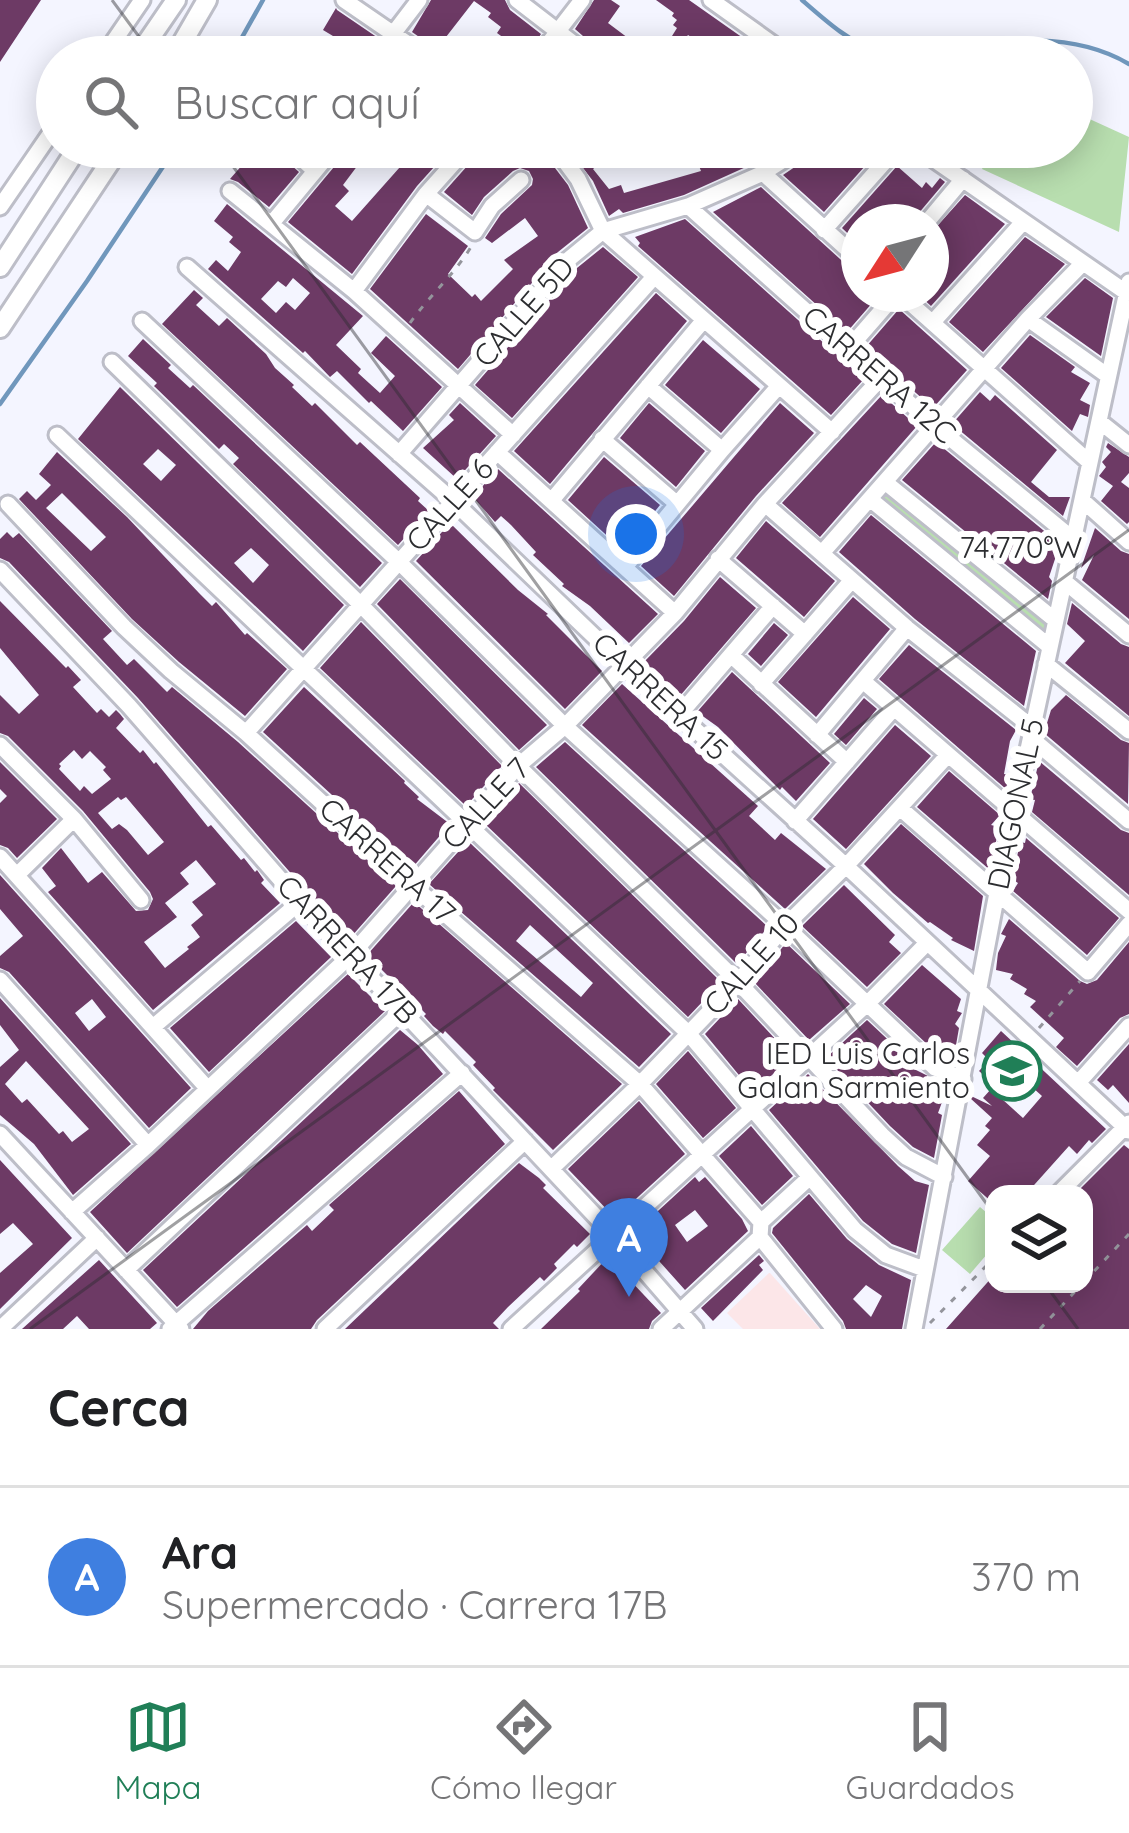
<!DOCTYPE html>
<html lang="es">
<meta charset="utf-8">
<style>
:root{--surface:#fff;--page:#f2f2f2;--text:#202124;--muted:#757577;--line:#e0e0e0;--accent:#207f57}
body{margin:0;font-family:Quicksand,sans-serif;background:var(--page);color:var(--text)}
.controls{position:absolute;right:36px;bottom:36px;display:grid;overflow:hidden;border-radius:24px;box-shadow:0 6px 30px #0003}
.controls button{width:108px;height:108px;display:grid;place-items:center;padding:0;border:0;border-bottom:3px solid var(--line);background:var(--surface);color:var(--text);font:60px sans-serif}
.compass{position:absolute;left:841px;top:204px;width:108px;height:108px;border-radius:50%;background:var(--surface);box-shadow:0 6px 30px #0003;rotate:234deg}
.you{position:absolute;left:636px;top:534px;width:42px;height:42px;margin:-30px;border:9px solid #fff;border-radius:50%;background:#1a73e8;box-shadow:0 0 0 18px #1a73e833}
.badge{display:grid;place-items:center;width:78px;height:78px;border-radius:50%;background:var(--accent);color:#fff;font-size:39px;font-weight:700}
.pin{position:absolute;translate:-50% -99px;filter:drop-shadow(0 3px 6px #0008)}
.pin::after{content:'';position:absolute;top:63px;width:42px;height:36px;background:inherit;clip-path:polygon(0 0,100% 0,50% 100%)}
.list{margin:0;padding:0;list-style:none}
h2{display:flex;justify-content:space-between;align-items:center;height:156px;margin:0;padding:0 48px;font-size:51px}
h2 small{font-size:39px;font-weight:400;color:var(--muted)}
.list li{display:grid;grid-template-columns:78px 1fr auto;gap:36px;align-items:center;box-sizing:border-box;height:180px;padding:0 48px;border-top:3px solid var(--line)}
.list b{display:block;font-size:45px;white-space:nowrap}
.list p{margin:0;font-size:39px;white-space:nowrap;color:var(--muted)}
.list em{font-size:39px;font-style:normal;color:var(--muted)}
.icon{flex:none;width:66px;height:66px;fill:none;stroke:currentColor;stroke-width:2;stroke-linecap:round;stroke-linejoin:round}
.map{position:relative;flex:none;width:1129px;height:1329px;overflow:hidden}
.search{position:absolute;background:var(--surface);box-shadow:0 6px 30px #0003;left:36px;right:36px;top:36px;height:132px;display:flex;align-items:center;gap:30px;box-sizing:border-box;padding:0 42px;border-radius:66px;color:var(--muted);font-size:45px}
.sheet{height:336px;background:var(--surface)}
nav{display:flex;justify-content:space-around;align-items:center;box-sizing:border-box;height:168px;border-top:3px solid var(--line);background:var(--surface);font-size:33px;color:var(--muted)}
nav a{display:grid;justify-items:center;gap:6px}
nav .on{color:var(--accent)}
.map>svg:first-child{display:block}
.medical{fill:#fce6e8}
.green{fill:#b8deaf}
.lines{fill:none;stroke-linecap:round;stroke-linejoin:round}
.stream{stroke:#7097bc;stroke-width:4.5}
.building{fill:#6d3a65;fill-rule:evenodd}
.minor-casing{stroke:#bdbec8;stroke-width:21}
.major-casing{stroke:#bdbec8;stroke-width:24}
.path{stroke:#94959c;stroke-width:3;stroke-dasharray:6 9;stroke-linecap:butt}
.minor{stroke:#fff;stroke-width:15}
.major{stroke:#fff;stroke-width:18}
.ticks{fill:none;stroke:#2c2d30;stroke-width:3;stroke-opacity:0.45}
.labels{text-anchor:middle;stroke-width:12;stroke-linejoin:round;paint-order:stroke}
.street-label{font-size:30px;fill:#2c2d30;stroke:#fff}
.poi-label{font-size:30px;fill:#2c2d30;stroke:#fff;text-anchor:end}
.ticks-label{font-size:30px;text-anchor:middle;fill:#2c2d30;stroke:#fff;stroke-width:12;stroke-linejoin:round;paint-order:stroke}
</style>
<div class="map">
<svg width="1129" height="1329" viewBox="0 0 1129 1329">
<rect width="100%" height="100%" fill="#f4f5ff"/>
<!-- medical -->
<path class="medical" d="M769 1273H770L820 1329H743L727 1313Z"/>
<!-- green -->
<path class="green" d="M1072 111 1129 137 1119 232 982 169 992 147H1072Z
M886 488 1048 620 1043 633 875 500Z
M980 1207 994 1219V1246L970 1274 942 1250Z"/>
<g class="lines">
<!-- stream -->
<path class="stream" d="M802 0C826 21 849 42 880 53 901 60 923 53 945 49 1006 39 1073 31 1129 64
M231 57 263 0
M0 404 87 281 176 147"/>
</g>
<!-- building -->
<path class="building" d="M0 0H41L0 62Z
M431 0H505L510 10 541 34 526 57H503L512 44 497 33 501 27 488 17 491 13 474 1 439 46 455 57H439L435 48 412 32Z
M594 0H611L620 6 608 23 628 38 622 46 637 57H607L575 29Z
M656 0H689L770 57H722L688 35 682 43 672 36 677 28 673 25 677 20 672 16 674 13Z
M336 8 337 10 406 57H368L323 30Z
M258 147H276L281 156 299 172 269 207 238 182 230 179Z
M347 147H388L378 161 367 153 343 185 349 191 335 206 352 221 408 158 414 163 428 147H452L417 186 352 274 288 222 344 155Z
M480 147H537L540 155 555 168 568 185 588 228 543 264 546 268 535 275 537 277 458 369 370 289 426 214 468 246 448 274 472 297 475 294 481 301 513 269 504 260 538 236 525 218 492 243 485 238 501 214 532 185 533 179 529 171 520 168 513 171 484 197 472 215 444 192 477 155Z
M567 147H619L593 169 609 189 621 185 624 193 701 171 699 166 706 163 701 147H782L757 162 684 195 623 213 619 209 609 216 593 181Z
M816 147H882L824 212 783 175 811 156Z
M897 166 922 188 926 182 932 188 940 178 945 182 918 214 915 222H859V244L842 228Z
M761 187 851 269 859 272V294H880L847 332 713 212Z
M965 195 1005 224 931 306 918 294H931V233Z
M227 204 363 316 336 345 361 369 358 373 380 393 395 376 371 353 386 336 442 387 403 431 371 401 369 403 337 371 330 377 305 351 303 353 208 269 216 260 228 271 241 252 229 242 233 237 214 221ZM293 278 310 293 295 310 286 302 276 313 261 299 278 281 286 287Z
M685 219 864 379 831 415 638 246 640 243 635 237Z
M1025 237 1065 264 983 352 949 322Z
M603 247 638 277 512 418 475 385 577 268Z
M1085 278 1113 298 1101 356 1046 317Z
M194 290 203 298 196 305 219 326 227 318 266 354 275 368 294 385 292 387 312 406 315 403 357 445 360 442 420 498 418 501 429 511 398 545 162 324Z
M656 293 687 321 550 484 514 451Z
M899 309 967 370 933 408 865 348Z
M1030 335 1075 367 1071 372 1090 383 1080 400 1090 405 1088 417 1080 414 1072 431 1001 368Z
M143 339 171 365 168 368 190 388 193 385 382 563 360 587 233 464 239 458 224 444 219 449 154 386 157 383 128 356Z
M703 340 760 389 721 433 665 385Z
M120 387 344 605 303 651 78 439ZM158 449 176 465 161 481 143 464ZM251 548 269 565 253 583 234 563Z
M980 392 990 401 995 395 1057 450 1031 482 1049 497H1070L1063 516 952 424Z
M882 395 917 426 820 537 782 503Z
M460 403 496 436 457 479 423 448 454 420 449 415Z
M649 403 705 451 676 487 620 438Z
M780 403 814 433 756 496 674 596 641 566Z
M936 442 1060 544 1049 577 1052 581 1048 599 902 480Z
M1108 443 1129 457V473L1121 482 1129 488V522L1127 524 1101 501 1113 486 1099 476 1106 467 1102 462 1111 452 1106 447Z
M57 452 127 517 199 593 212 606 216 602 245 635 247 633 287 669 245 716 179 662 132 619 19 499 27 491 36 500 51 485 39 474ZM62 493 106 537 91 551 46 508Z
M604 457 660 505 628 545 619 538 615 543 568 500Z
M498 469 658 614 629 643 590 606 562 586 564 584 533 555 536 552 511 525 501 516 495 522 473 497Z
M871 515 1036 651 1024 706 915 619 839 552Z
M766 521 835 581 804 617 736 558Z
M450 523 518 590 548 614 546 615 602 671 565 709 416 561Z
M1095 528 1121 551 1129 554V619L1082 580 1094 555 1081 568Z
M7 532 13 538 19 533 112 631 103 639 127 665 134 659 167 692 172 687 238 742 396 886 351 937 309 894 138 698 9 562 0 558V539Z
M720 577 756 608 679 697 642 664 684 621Z
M400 579 547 725 519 750 377 604Z
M853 597 890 629 816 717 778 682Z
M0 601 66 668 68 666 81 680 73 687 97 713 101 709 109 717 116 710 120 714 124 719 116 728 140 753 143 750 154 764 156 762 208 827 211 825 241 860 244 858 255 872 257 870 264 880 261 883 280 903 153 1010 48 892 56 886 42 868 61 848 88 883 102 872 136 911 148 910 153 899 150 892 83 811 8 736 0 733V695L19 714 39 695 0 648ZM74 750 82 759 90 751 106 767 103 770 111 779 92 794 84 786 80 791 59 769 61 766 59 764ZM118 797 121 800 126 797 164 842 148 855 127 830 119 824 112 829 98 813ZM196 860 216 884 192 902 203 915 191 925 200 937 187 947 189 949 165 968 144 942 177 917 165 903 189 884 180 873Z
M1072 603 1121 644 1129 647V716L1065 663 1085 641 1067 624Z
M361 622 502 766 466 806 320 668Z
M774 623 788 635 761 666 748 654Z
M909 645 1016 730 1010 741 1004 774 1009 775 1006 789 879 679Z
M732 672 830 763 796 801 782 787 780 790 718 727 697 712Z
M622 684 758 806 749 816 775 840 781 833 826 869 785 909 582 725Z
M304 687 405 781 404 783 419 797 417 799 450 824 412 868 263 732Z
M1066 695 1121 740 1129 743 1128 804 1044 733 1051 710Z
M864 698 877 709 846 745 834 734Z
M895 725 931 756 846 849 813 819Z
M565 742 768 927 737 964 536 767Z
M1039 761 1121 830 1129 833V895L1032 812 1035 800 1030 799Z
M0 762 57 819 17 858 8 848 0 845V803L7 796 0 789Z
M949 771 1000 815 991 825 999 827 990 870 917 807Z
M519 783 721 982 688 1017 484 823Z
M901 824 983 896 974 951 951 940 953 938 930 922 928 923 893 893 864 864Z
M1026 838 1119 918 1087 955 1013 891 1018 883 1012 879 1018 863 1016 862 1020 842 1025 843Z
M468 841 671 1034 639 1067 429 884ZM530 925 593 983 581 997 516 941Z
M0 875 191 1088 149 1128 9 972 0 968V956L23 936 0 909ZM92 999 106 1017 89 1031 75 1013Z
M844 885 895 935 889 942 901 953 867 987 802 926Z
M414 902 622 1084 553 1150 493 1090 495 1088 473 1065 476 1062 445 1031 443 1034 433 1026 424 1016 426 1014 367 955Z
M1009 919 1080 981 1087 984 1097 980 1129 942V1014L1120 1018 1077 1066 1056 1047 1064 1038 1030 1007 1036 1001 1024 994 1027 989 1010 979 1013 974 996 970 998 953 1006 936 1001 934Z
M296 921 331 957 209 1072 170 1028Z
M786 943 850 1004 809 1040 754 982Z
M922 965 961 999 957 1011 962 1013 955 1024 959 1028 953 1062 942 1058 884 1004Z
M348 974 385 1011 127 1253 90 1212Z
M0 998 131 1144 73 1195 34 1144 0 1115V1067L19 1050 0 1025ZM26 1061 89 1129 72 1142 63 1131 59 1134 27 1099 22 1103 5 1084Z
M738 999 792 1057 753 1092 705 1034Z
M867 1020 915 1065 912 1068 948 1086 938 1113 942 1115 934 1158 913 1147 890 1126 826 1058Z
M400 1030 418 1045 443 1074 177 1307 143 1270Z
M1001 1031 1106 1129 1092 1143 1089 1140 1077 1154 1069 1146 1026 1194H994V1204L968 1181 990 1156 977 1145 990 1130 985 1126 992 1118 970 1098 971 1096 992 1106 983 1098 991 1089 1023 1118 1042 1096 1013 1070 998 1088 979 1071 989 1060 982 1053Z
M1129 1044V1103L1113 1085 1108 1090 1097 1080Z
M688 1051 736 1108 703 1138 656 1084Z
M808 1074 898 1166 915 1181 929 1185 916 1253 892 1244 863 1221 769 1110Z
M459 1091 505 1144 317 1320 311 1329H193L208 1311 307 1225 312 1231 334 1210 329 1205Z
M639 1101 685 1154 615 1218 568 1169Z
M751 1126 793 1176 762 1205 719 1156Z
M1124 1145 1129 1149V1329H946L994 1275V1284H1084V1194H1075Z
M0 1160 72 1238 0 1309V1273L33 1244 13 1223 0 1234Z
M519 1163 539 1178 546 1185 543 1188 590 1234 577 1247 574 1244 554 1264 557 1268 544 1281 540 1277 508 1307 493 1323 499 1329H345Z
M695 1177 699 1182 705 1177 742 1219 748 1231 685 1290 634 1233ZM695 1210 708 1226 687 1242 675 1225Z
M809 1194 847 1239 879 1265 911 1280 902 1329H846L843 1321 772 1233 773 1228ZM866 1285 882 1296 871 1317 853 1299Z
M759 1255 764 1261 759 1265 763 1270 713 1321 701 1308Z
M608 1257 661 1313 652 1321 649 1329H541L580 1291 578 1289Z
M99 1260 157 1323 150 1329H89L77 1316 63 1329H22Z"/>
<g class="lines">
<!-- minor casing -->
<g class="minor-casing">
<path id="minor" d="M344 0 427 57
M517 0 591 57
M711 0 791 57
M393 34 419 0
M103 57 142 0
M538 57 582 0
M289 147 315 171
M549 147 564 160 578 179 603 231 832 432
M916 147 1127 293
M763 173 859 260
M230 191 354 291 513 435
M426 194 475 232 492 206 521 180
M688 206 934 425 1073 539
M0 207 57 124
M927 222 963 179
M272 223 335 147
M824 230 898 147
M187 267 453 501 625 666 846 866 1129 1131
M354 291 426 194 468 147
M900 294 1088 461
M1028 319 1108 376
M142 321 399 562 565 726 785 926 935 1068 963 1079
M933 322 1023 222
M849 348 896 294
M112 362 361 605 518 766 738 982 882 1135 906 1157 944 1177
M648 386 722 450
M1099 421 1129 445
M57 435 688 1033 855 1230 886 1255 924 1269
M602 439 676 503
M497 452 675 613
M399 454 569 259 603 231 688 206 763 173 804 147
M885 482 1055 620
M870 499 1050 647
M552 500 703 321
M1082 500 1129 542
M8 504 124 627 171 671 246 733 412 885 640 1084 761 1222
M765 504 907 628 1033 728
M822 553 1028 319 1083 263
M718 559 805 634
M625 567 722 450 778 387
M0 570 129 706 300 902 615 1237 695 1329
M1064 581 1129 635
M731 655 847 762
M1046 664 1129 731
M863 681 1129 911
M761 684 852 580
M679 715 773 606
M246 733 653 278
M817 735 907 628
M1031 738 1129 821
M0 745 74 819 141 900
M900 808 1088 972 1129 924
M795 821 894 708
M0 857 208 1089
M18 874 74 819
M0 980 148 1145
M153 1027 300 902
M1078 1083 1129 1026
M0 1134 181 1329
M551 1169 640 1084 738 982 785 926 846 866 948 755
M1058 1194 1129 1123
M72 1212 148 1145 351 955 518 766 565 726 675 613 765 504 881 378
M760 1237 834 1329
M126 1270 403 1010
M0 1329 97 1238
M170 1329 462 1073
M325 1329 525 1141
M511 1329 866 1005 927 943
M661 1329 760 1237 761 1222 810 1177
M914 1329 997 893 1129 282"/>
</g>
<!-- major casing -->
<g class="major-casing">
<path id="major" d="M137 57 176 0
M174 57 207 0
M0 267 78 147
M0 328 120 147"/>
</g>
<!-- path -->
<path class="path" d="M410 323C429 296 454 275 471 247
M1039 1028 1080 981
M1084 1282 1129 1234
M930 1323 994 1258
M1040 1329 1082 1284"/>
<!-- minor -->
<use href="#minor" class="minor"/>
<!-- major -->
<use href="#major" class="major"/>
</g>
<!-- ticks -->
<path class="ticks" d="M112 0 154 57M219 147 994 1214M1045 1284 1078 1329M30 1329 1129 530"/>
<!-- icons -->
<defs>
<g id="school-ring" transform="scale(3)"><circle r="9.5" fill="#fff" stroke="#207f57" stroke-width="1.5"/><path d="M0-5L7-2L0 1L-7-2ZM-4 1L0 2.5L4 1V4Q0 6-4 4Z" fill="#207f57"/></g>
</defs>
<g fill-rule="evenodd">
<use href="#school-ring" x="1012" y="1071"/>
</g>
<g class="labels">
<!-- street labels -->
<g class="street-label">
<text transform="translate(524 312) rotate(-49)" y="10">CALLE 5D</text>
<text transform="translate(879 375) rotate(41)" y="10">CARRERA 12C</text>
<text transform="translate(450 505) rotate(-48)" y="10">CALLE 6</text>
<text transform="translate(660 697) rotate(43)" y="10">CARRERA 15</text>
<text transform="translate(486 804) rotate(-47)" y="10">CALLE 7</text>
<text transform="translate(1016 804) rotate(-78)" y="10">DIAGONAL 5</text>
<text transform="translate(387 861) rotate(42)" y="10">CARRERA 17</text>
<text transform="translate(347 950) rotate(47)" y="10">CARRERA 17B</text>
<text transform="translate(752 964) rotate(-48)" y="10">CALLE 10</text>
</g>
<!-- poi labels -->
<g class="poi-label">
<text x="970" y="1064">IED Luis Carlos<tspan x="970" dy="34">Galan Sarmiento</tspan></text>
</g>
</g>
<g class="ticks-label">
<text x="1021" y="558">74.770°W</text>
</g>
</svg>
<div class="controls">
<button><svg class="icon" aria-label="layers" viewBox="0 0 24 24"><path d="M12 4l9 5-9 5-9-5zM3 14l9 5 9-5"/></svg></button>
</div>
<svg class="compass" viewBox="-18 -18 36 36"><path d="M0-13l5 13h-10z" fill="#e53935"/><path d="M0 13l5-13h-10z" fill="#757577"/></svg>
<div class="you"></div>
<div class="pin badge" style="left:629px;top:1297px;background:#3f7fe0">A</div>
<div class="search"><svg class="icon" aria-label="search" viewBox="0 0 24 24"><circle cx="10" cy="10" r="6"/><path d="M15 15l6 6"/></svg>Buscar aquí</div>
</div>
<section class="sheet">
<h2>Cerca<small></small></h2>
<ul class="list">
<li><span class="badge" style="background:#3f7fe0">A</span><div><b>Ara</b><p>Supermercado · Carrera 17B</p></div><em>370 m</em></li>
</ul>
</section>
<nav>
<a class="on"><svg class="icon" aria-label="map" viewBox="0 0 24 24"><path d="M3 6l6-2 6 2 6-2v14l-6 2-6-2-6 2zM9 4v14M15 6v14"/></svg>Mapa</a>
<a><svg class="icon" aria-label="directions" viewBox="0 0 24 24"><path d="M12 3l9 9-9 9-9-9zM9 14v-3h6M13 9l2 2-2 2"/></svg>Cómo llegar</a>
<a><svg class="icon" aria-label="saved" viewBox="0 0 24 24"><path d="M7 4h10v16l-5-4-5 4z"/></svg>Guardados</a>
</nav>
